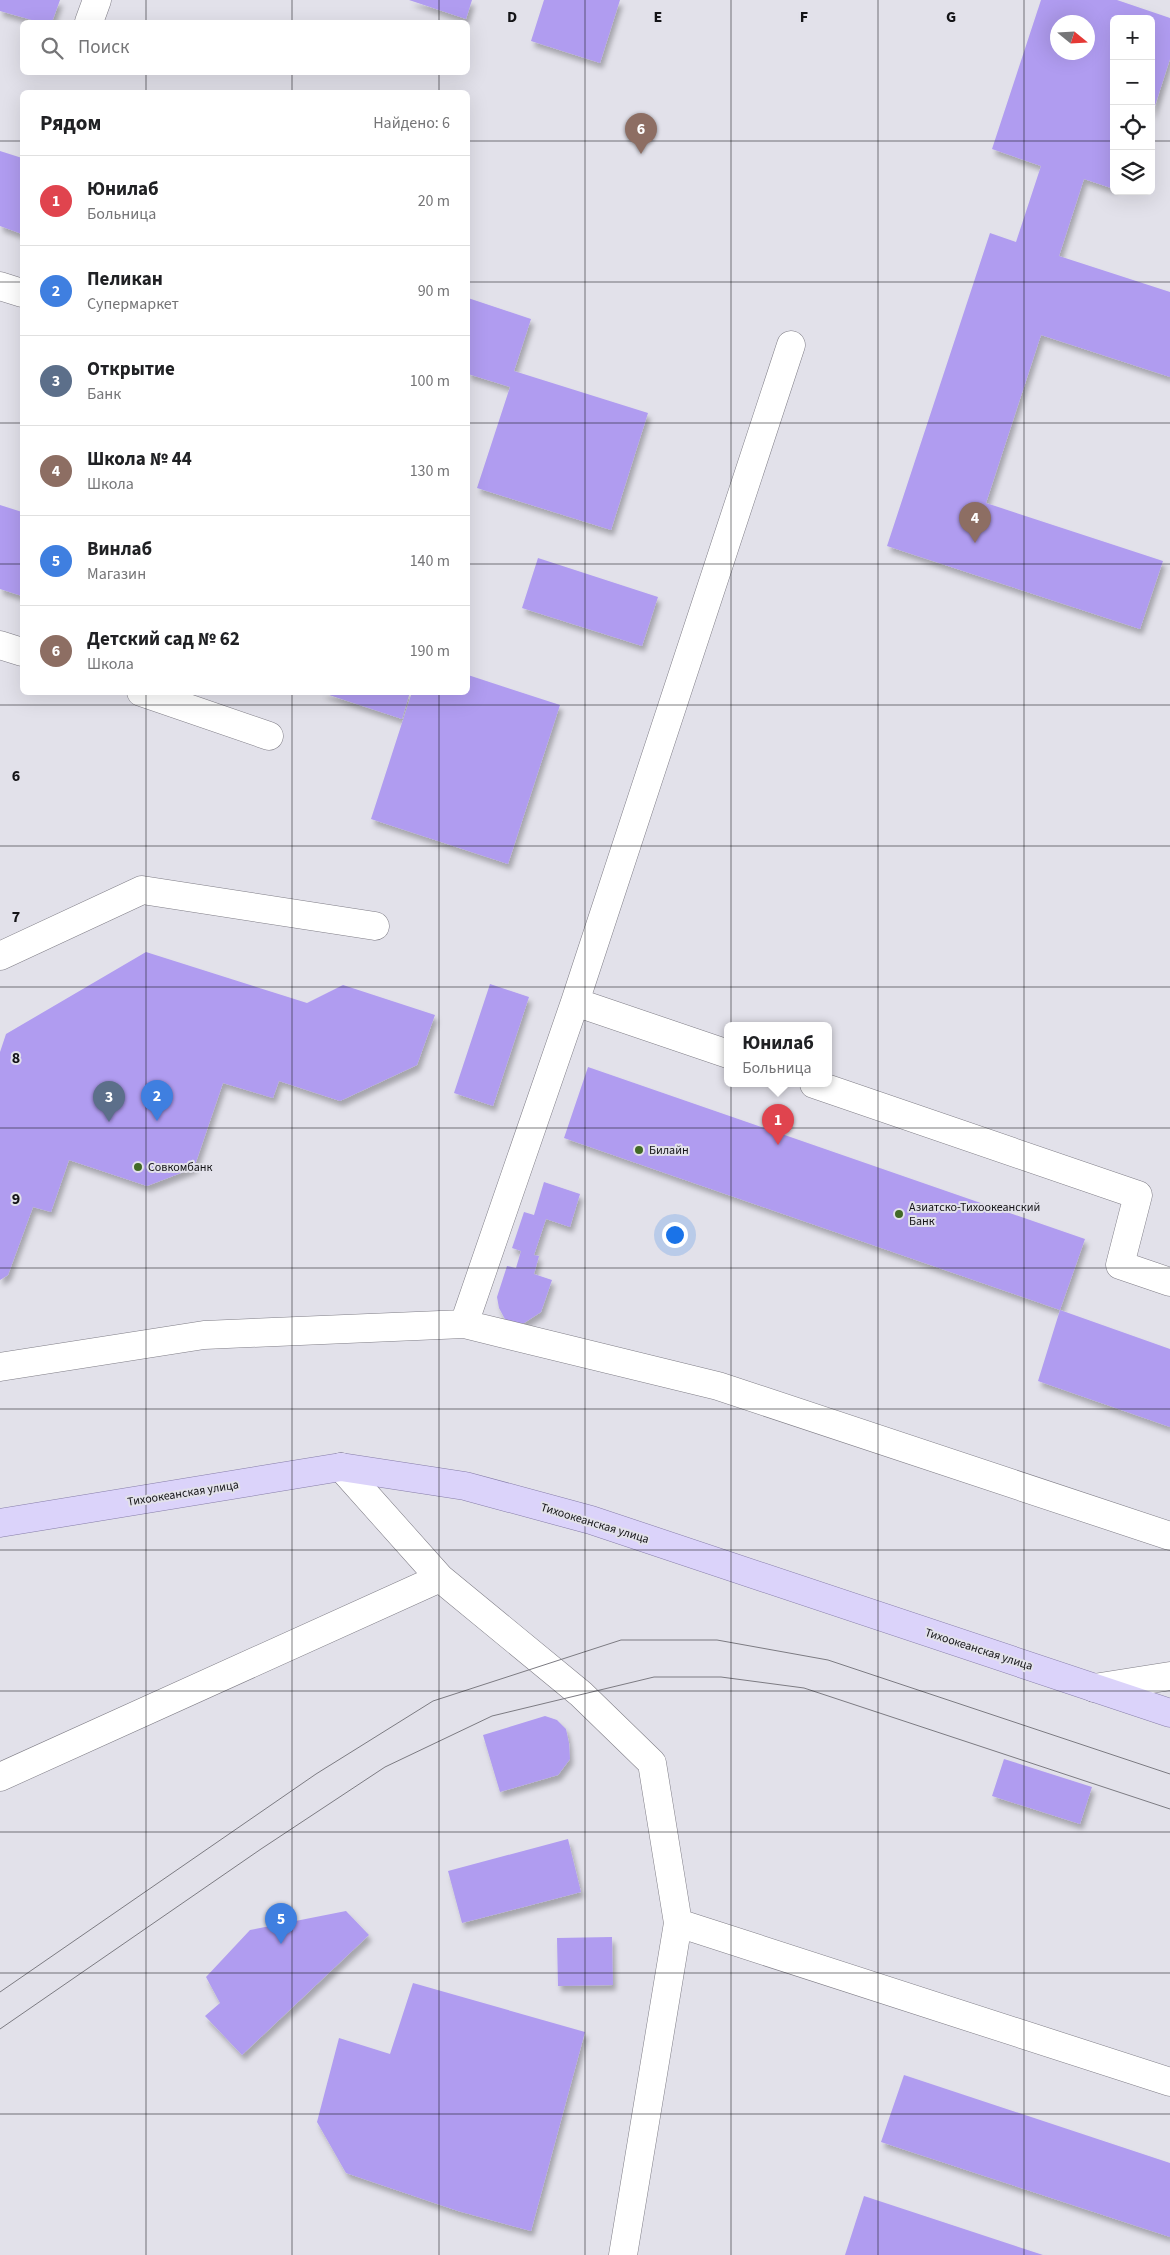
<!DOCTYPE html>
<html lang="ru">
<meta charset="utf-8">
<style>
:root{--surface:#fff;--page:#f6f6f6;--text:#202124;--muted:#757577;--line:#e0e0e0;--accent:#1a73e8}
body{margin:0;font-family:"Source Sans 3",sans-serif;background:var(--page);color:var(--text)}
.controls{position:absolute;right:15px;top:15px;display:grid;overflow:hidden;border-radius:8px;box-shadow:0 5px 20px #0002}
.controls button{width:45px;height:45px;display:grid;place-items:center;padding:0;border:0;border-bottom:1px solid var(--line);background:var(--surface);color:var(--text);font:25px sans-serif}
.compass{position:absolute;left:1050px;top:15px;width:45px;height:45px;border-radius:50%;background:var(--surface);box-shadow:0 5px 20px #0002;rotate:108deg}
.you{position:absolute;left:674px;top:1234px;width:18px;height:18px;margin:-12px;border:4px solid #fff;border-radius:50%;background:#1a73e8;box-shadow:0 0 0 8px #1a73e833}
.badge{display:grid;place-items:center;width:32px;height:32px;border-radius:50%;background:var(--accent);color:#fff;font-size:16px;font-weight:700}
.pin{position:absolute;translate:-50% -41px;filter:drop-shadow(0 1px 2px #0008)}
.pin::after{content:'';position:absolute;top:26px;width:18px;height:15px;background:inherit;clip-path:polygon(0 0,100% 0,50% 100%)}
.popup{position:absolute;left:724px;top:1022px;width:108px;height:65px;box-sizing:border-box;display:grid;place-content:center;border-radius:8px;background:var(--surface);filter:drop-shadow(0 1px 4px #0005);font-size:16px;white-space:nowrap;color:var(--muted)}
.popup b{font-size:19px;color:var(--text)}
.popup::after{content:'';position:absolute;left:50%;top:100%;margin-left:-10px;border:10px solid transparent;border-top-color:var(--surface)}
.list{margin:0;padding:0;list-style:none}
h2{display:flex;justify-content:space-between;align-items:center;height:65px;margin:0;padding:0 20px;font-size:21px}
h2 small{font-size:16px;font-weight:400;color:var(--muted)}
.list li{display:grid;grid-template-columns:32px 1fr auto;gap:15px;align-items:center;box-sizing:border-box;height:90px;padding:0 20px;border-top:1px solid var(--line)}
.list b{display:block;font-size:19px;white-space:nowrap}
.list p{margin:0;font-size:16px;white-space:nowrap;color:var(--muted)}
.list em{font-size:16px;font-style:normal;color:var(--muted)}
.icon{flex:none;width:28px;height:28px;fill:none;stroke:currentColor;stroke-width:2;stroke-linecap:round;stroke-linejoin:round}
.map{position:relative;flex:none;width:1170px;height:2255px;overflow:hidden}
.search{position:absolute;background:var(--surface);box-shadow:0 5px 20px #0002;left:20px;top:20px;width:450px;height:55px;display:flex;align-items:center;gap:12px;box-sizing:border-box;padding:0 18px;border-radius:8px;color:var(--muted);font-size:19px}
.panel{position:absolute;background:var(--surface);box-shadow:0 5px 20px #0002;left:20px;top:90px;width:450px;height:605px;border-radius:8px}
.map>svg:first-child{display:block}
.building{fill:#b09cf0;fill-rule:evenodd;filter:url(#shadow)}
.lines{fill:none;stroke-linecap:round;stroke-linejoin:round}
.minor-casing{stroke:#7f7d86;stroke-width:29}
.major-casing{stroke:#867da8;stroke-width:29}
.minor{stroke:#fff;stroke-width:28}
.major{stroke:#dbd3fa;stroke-width:28}
.tram{stroke:#7c7b82;stroke-width:1}
.grid{fill:none;stroke:#141417;stroke-width:1;stroke-opacity:0.55}
.poi-dot{fill:#426a26;stroke:#e2e1ea;stroke-width:2}
.labels{text-anchor:middle;stroke-width:4;stroke-linejoin:round;paint-order:stroke}
.poi-label{font-size:12px;fill:#141417;stroke:#e2e1ea;text-anchor:start}
.street-label{font-size:12px;fill:#141417;stroke:#e2e1ea}
.grid-label{font-size:16px;text-anchor:middle;font-weight:bold;fill:#141417;stroke:#e2e1ea;stroke-width:4;stroke-linejoin:round;paint-order:stroke}
</style>
<div class="map">
<svg width="1170" height="2255" viewBox="0 0 1170 2255">
<defs>
<filter id="shadow"><feDropShadow dx="3" dy="5.5" stdDeviation="2.5" flood-color="#0004"/></filter>
</defs>
<rect width="100%" height="100%" fill="#e2e1ea"/>
<!-- building -->
<path class="building" d="M0 0H60L52 22H39L0 11Z
M409 0H472L466 19Z
M544 0H620L600 63 531 41Z
M1041 0H1117L1170 18V59L1152 115 1151 19H1114V189L1084 179 1059 256 1170 292V377L1041 335 986 503 1163 561 1140 629 887 546 990 233 1016 242 1041 166 992 149ZM1058 22H1088V52H1058Z
M0 151 22 158V234L0 226Z
M468 298 531 319 514 371 648 413 611 530 477 488 510 387 468 374Z
M0 505 22 512V596L0 589Z
M538 558 658 597 642 646 522 608Z
M468 675 560 705 508 864 371 819 412 692H468Z
M320 692H410L402 719Z
M146 952 307 1003 343 985 435 1015 417 1065 340 1101 279 1081 273 1098 223 1083 194 1168 147 1186 69 1160 51 1212 33 1207 8 1275 0 1280V1052L6 1034Z
M490 984 529 997 493 1106 454 1093Z
M588 1067 1085 1239 1060 1310 564 1138Z
M544 1182 580 1194 570 1227 546 1219 534 1255 539 1256 534 1274 552 1280 541 1312 521 1325 506 1321 499 1308 497 1297 507 1266 516 1268 521 1251 512 1248 524 1212 534 1215Z
M1060 1310 1170 1349V1427L1038 1381Z
M545 1716 557 1720 566 1729 569 1743 570 1759 558 1775 500 1792 483 1735Z
M1004 1759 1092 1787 1080 1824 992 1796Z
M568 1839 581 1892 462 1923 448 1871Z
M346 1911 369 1935 242 2055 205 2016 220 2003 206 1977 250 1930Z
M612 1937 613 1985 558 1986 557 1938Z
M413 1983 585 2032 531 2231 458 2211 346 2173 317 2122 339 2038 390 2054Z
M904 2075 1170 2163V2237L881 2142Z
M864 2196 1043 2255H845Z"/>
<g class="lines">
<!-- minor casing -->
<g class="minor-casing">
<path id="minor" d="M89 22 97 0
M0 286 22 293
M0 645 22 652
M141 692 269 736
M0 956 142 890 375 926
M575 1002 728 1054
M814 1084 1138 1195 1120 1265 1170 1282
M464 1324 575 1002 791 345
M0 1367 204 1335 464 1324 718 1386 1170 1536
M341 1467 440 1578 581 1694 652 1763 678 1923 623 2255
M1094 1688 1170 1676
M0 1777 440 1578
M678 1923 1170 2082"/>
</g>
<!-- major casing -->
<g class="major-casing">
<path id="major" d="M0 1523 341 1467 465 1486 591 1520 1170 1713"/>
</g>
<!-- minor -->
<use href="#minor" class="minor"/>
<!-- major -->
<use href="#major" class="major"/>
<!-- tram -->
<path class="tram" d="M0 1992 316 1774 433 1701 621 1640H717L828 1660 1170 1774
M0 2029 261 1849 385 1767 492 1716 654 1677H721L804 1688 1170 1809"/>
</g>
<!-- grid -->
<path class="grid" d="M146 0V22M292 0V22M439 0V22M585 0V2255M731 0V2255M878 0V2255M1024 0V2255M146 72V92M292 72V92M439 72V92M0 141H22M468 141H1114M1151 141H1170M0 282H22M468 282H1170M0 423H22M468 423H1170M0 564H22M468 564H1170M146 692V2255M292 692V2255M439 692V2255M0 705H1170M0 846H1170M0 987H1170M0 1128H1170M0 1268H1170M0 1409H1170M0 1550H1170M0 1691H1170M0 1832H1170M0 1973H1170M0 2114H1170"/>
<!-- markers -->
<g class="poi-dot">
<circle cx="639" cy="1150" r="5"/>
<circle cx="138" cy="1167" r="5"/>
<circle cx="899" cy="1214" r="5"/>
</g>
<g class="labels">
<!-- poi labels -->
<g class="poi-label">
<text x="649" y="1154">Билайн</text>
<text x="148" y="1171">Совкомбанк</text>
<text x="909" y="1211">Азиатско-Тихоокеанский<tspan x="909" dy="14">Банк</tspan></text>
</g>
<!-- street labels -->
<g class="street-label">
<text transform="translate(183 1493) rotate(-9)" y="4">Тихоокеанская улица</text>
<text transform="translate(595 1523) rotate(17)" y="4">Тихоокеанская улица</text>
<text transform="translate(979 1649) rotate(18)" y="4">Тихоокеанская улица</text>
</g>
</g>
<g class="grid-label">
<text x="512" y="22">D</text>
<text x="658" y="22">E</text>
<text x="804" y="22">F</text>
<text x="951" y="22">G</text>
<text x="16" y="781">6</text>
<text x="16" y="922">7</text>
<text x="16" y="1063">8</text>
<text x="16" y="1204">9</text>
</g>
</svg>
<div class="controls">
<button>+</button>
<button>−</button>
<button><svg class="icon" aria-label="locate" viewBox="0 0 24 24"><circle cx="12" cy="12" r="6"/><path d="M12 2v4M12 18v4M2 12h4M18 12h4"/></svg></button>
<button><svg class="icon" aria-label="layers" viewBox="0 0 24 24"><path d="M12 4l9 5-9 5-9-5zM3 14l9 5 9-5"/></svg></button>
</div>
<svg class="compass" viewBox="-18 -18 36 36"><path d="M0-13l5 13h-10z" fill="#e53935"/><path d="M0 13l5-13h-10z" fill="#757577"/></svg>
<div class="you"></div>
<div class="pin badge" style="left:778px;top:1145px;background:#e0444e">1</div>
<div class="popup"><b>Юнилаб</b>Больница</div>
<div class="pin badge" style="left:157px;top:1121px;background:#3f7fe0">2</div>
<div class="pin badge" style="left:109px;top:1122px;background:#5c6f8a">3</div>
<div class="pin badge" style="left:975px;top:543px;background:#8d6e63">4</div>
<div class="pin badge" style="left:281px;top:1944px;background:#3f7fe0">5</div>
<div class="pin badge" style="left:641px;top:154px;background:#8d6e63">6</div>
<div class="search"><svg class="icon" aria-label="search" viewBox="0 0 24 24"><circle cx="10" cy="10" r="6"/><path d="M15 15l6 6"/></svg>Поиск</div>
<section class="panel">
<h2>Рядом<small>Найдено: 6</small></h2>
<ul class="list">
<li><span class="badge" style="background:#e0444e">1</span><div><b>Юнилаб</b><p>Больница</p></div><em>20 m</em></li>
<li><span class="badge" style="background:#3f7fe0">2</span><div><b>Пеликан</b><p>Супермаркет</p></div><em>90 m</em></li>
<li><span class="badge" style="background:#5c6f8a">3</span><div><b>Открытие</b><p>Банк</p></div><em>100 m</em></li>
<li><span class="badge" style="background:#8d6e63">4</span><div><b>Школа № 44</b><p>Школа</p></div><em>130 m</em></li>
<li><span class="badge" style="background:#3f7fe0">5</span><div><b>Винлаб</b><p>Магазин</p></div><em>140 m</em></li>
<li><span class="badge" style="background:#8d6e63">6</span><div><b>Детский сад № 62</b><p>Школа</p></div><em>190 m</em></li>
</ul>
</section>
</div>
